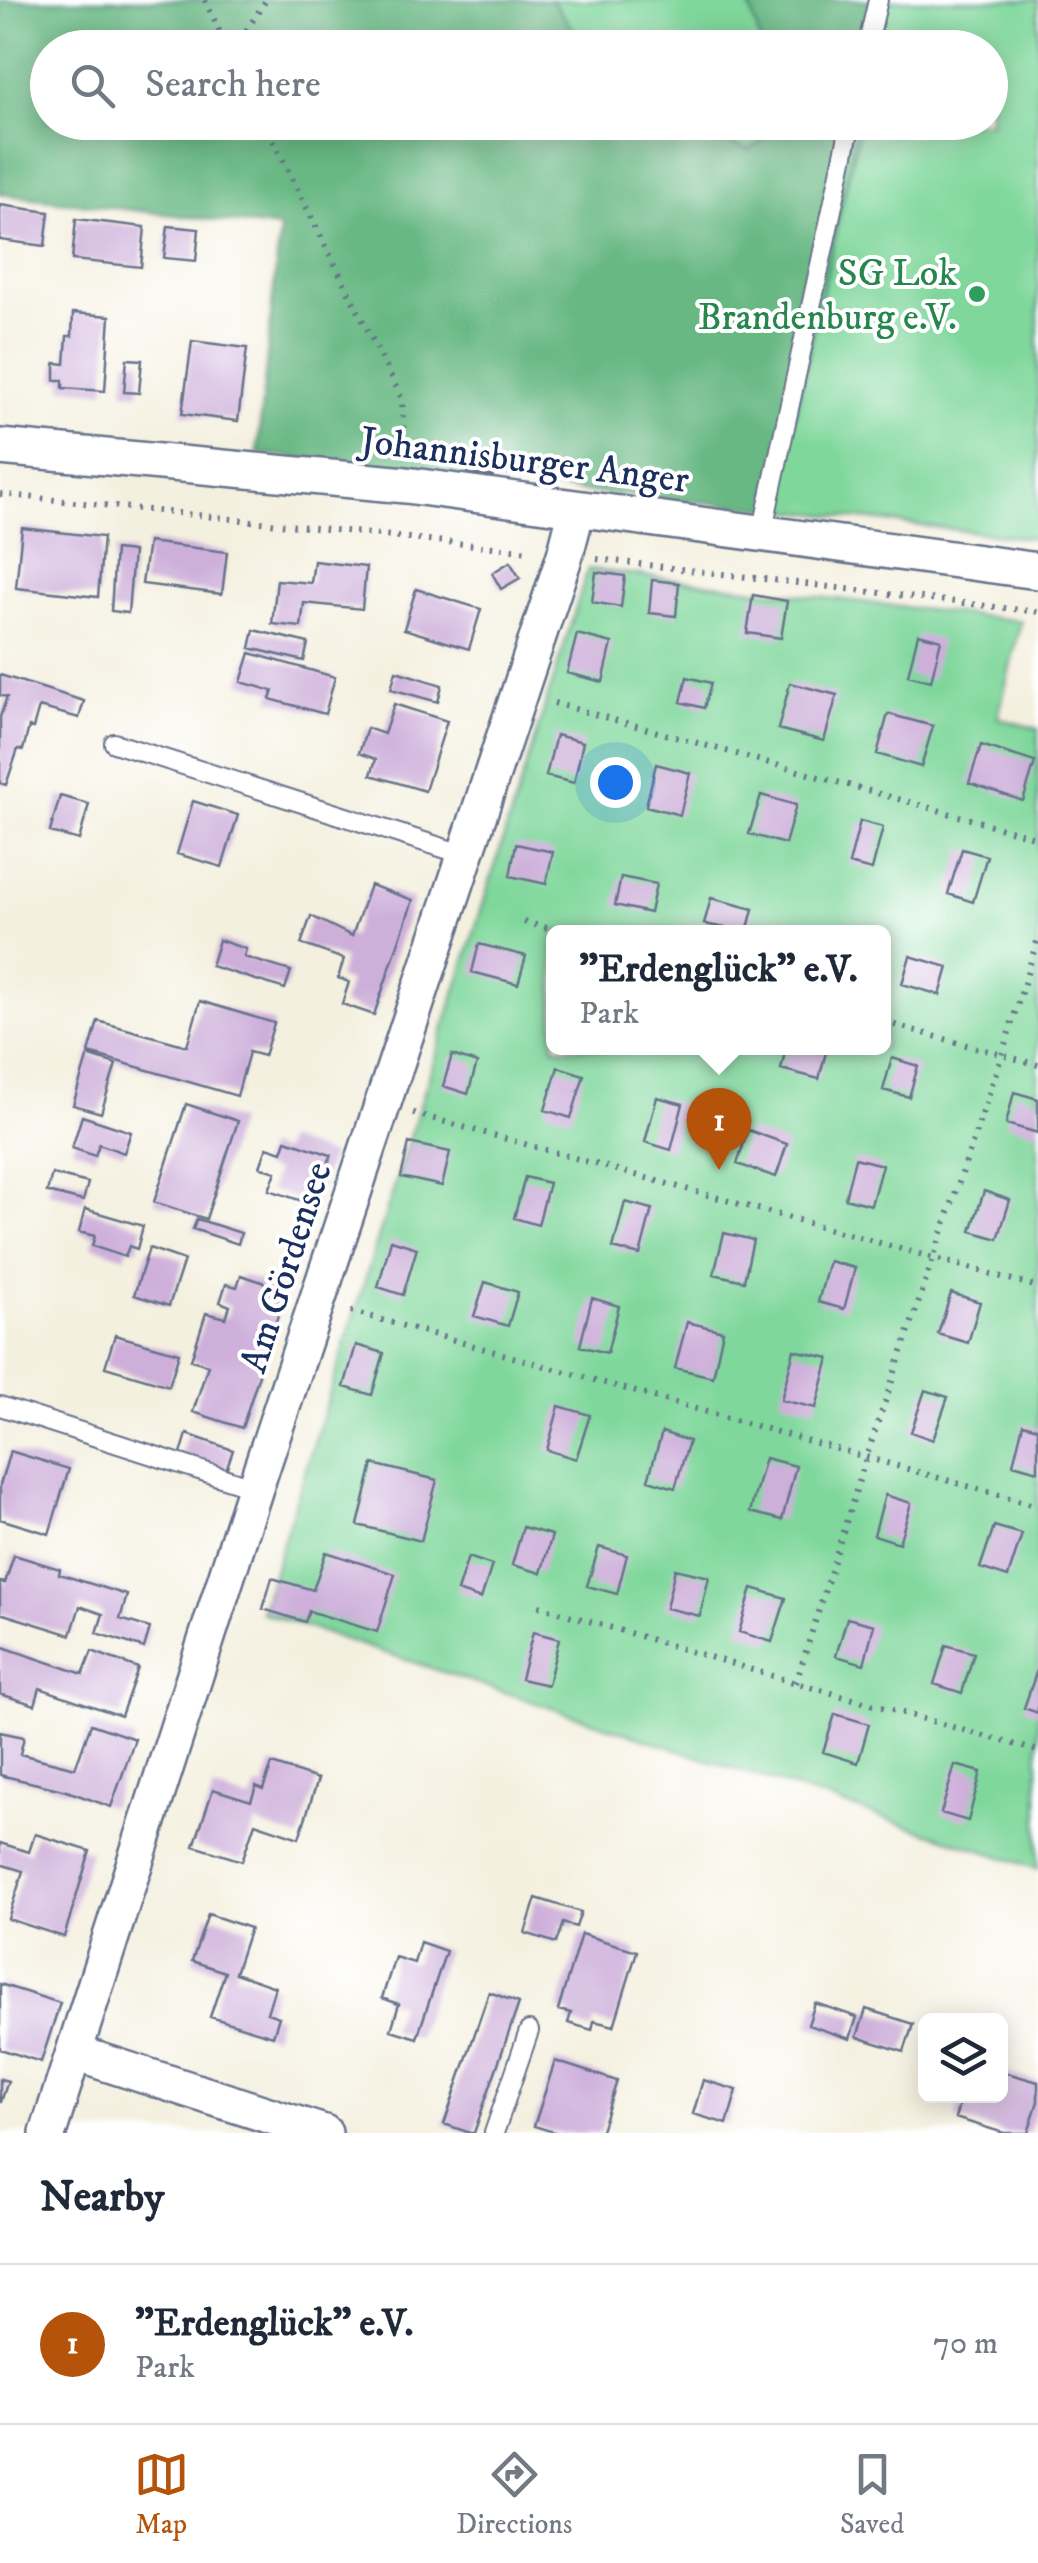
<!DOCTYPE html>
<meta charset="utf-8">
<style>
:root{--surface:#fff;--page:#f6f6f7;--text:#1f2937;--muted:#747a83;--line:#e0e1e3;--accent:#b45309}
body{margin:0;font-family:"IM FELL DW Pica",serif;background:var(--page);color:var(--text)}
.controls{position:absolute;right:30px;bottom:30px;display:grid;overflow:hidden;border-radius:15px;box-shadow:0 5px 25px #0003}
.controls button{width:90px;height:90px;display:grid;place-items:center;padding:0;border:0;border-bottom:2px solid var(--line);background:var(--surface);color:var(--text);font:50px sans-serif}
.you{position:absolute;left:615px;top:782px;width:35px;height:35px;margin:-25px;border:8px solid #fff;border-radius:50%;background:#1a73e8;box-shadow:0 0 0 15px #1a73e833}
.badge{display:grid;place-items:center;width:65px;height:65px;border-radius:50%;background:var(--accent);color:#fff;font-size:32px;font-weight:700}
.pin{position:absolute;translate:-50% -82px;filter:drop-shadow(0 2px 5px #0008)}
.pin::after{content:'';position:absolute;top:52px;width:35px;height:30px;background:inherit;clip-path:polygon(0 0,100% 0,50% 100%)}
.popup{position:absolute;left:546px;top:925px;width:345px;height:130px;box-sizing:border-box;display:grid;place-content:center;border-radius:15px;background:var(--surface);filter:drop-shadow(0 2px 8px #0005);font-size:32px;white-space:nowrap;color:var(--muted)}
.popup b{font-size:38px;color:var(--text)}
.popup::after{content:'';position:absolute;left:50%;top:100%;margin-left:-20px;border:20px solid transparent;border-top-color:var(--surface)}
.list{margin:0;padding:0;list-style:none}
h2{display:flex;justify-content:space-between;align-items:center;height:130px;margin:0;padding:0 40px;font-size:42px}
h2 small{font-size:32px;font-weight:400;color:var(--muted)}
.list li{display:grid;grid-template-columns:65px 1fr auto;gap:30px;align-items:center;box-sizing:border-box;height:160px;padding:0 40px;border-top:2px solid var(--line)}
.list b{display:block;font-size:38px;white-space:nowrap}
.list p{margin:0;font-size:32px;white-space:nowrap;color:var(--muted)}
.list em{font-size:32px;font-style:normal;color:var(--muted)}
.icon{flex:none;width:55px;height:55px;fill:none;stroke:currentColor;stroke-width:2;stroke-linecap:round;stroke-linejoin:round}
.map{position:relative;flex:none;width:1038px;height:2133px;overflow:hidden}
.search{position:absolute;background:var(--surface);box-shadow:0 5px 25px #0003;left:30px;right:30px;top:30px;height:110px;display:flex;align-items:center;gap:25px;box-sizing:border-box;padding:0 35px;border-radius:55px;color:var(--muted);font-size:38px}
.sheet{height:290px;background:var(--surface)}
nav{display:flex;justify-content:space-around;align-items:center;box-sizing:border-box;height:140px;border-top:2px solid var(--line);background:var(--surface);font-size:28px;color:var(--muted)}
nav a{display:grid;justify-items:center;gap:5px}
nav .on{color:var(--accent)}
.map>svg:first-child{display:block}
.green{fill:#7fd79b;stroke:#4d837c;stroke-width:2.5;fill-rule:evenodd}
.forest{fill:#67b883;stroke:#417470;stroke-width:2.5}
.building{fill:#cdafda}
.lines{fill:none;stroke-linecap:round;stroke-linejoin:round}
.service-casing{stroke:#67738b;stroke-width:22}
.minor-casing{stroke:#67738b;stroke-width:40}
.path{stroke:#67738b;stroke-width:6;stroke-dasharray:2.5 8;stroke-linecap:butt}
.service{stroke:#fff;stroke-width:18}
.minor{stroke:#fff;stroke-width:35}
.leisure-dot{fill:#2e9e5b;stroke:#fff;stroke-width:4}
.labels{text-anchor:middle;stroke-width:8;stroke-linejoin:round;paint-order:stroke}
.leisure-label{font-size:38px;fill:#27864d;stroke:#fff;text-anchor:end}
.street-label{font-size:38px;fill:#1b2f5e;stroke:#fff}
</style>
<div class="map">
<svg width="1038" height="2133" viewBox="0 0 1038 2133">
<rect width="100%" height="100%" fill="#fff"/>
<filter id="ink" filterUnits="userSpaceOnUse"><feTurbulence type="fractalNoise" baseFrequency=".01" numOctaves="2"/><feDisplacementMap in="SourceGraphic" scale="20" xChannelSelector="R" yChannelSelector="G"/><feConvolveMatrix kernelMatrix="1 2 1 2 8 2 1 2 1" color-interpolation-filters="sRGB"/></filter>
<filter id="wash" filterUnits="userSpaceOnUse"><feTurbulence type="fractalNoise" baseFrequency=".0048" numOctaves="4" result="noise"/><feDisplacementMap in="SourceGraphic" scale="40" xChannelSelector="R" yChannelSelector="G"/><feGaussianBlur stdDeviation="2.25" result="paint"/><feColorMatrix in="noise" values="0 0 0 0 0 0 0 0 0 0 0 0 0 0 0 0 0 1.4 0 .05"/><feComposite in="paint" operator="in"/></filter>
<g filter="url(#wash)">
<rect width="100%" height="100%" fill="#f4f0df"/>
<!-- green -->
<path class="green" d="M552 0H748L762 47H586Z
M887 0H1038V539L774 509 860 123 990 122V48L877 47Z
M785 122 750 150 664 123Z
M588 569 1021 621 998 718 1038 729V1869L261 1612ZM554 932H884V1048H554Z"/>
<!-- forest -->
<path class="forest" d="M0 0H552L586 47 48 48V122H664L750 150 785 123H860L774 509 576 491 257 453 280 228 0 194Z
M748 0H887L877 48 762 47Z"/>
<g id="blocks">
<!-- building -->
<path class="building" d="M0 205 49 212 45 246 0 240Z
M76 219 145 227 141 267 72 260Z
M168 226 199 229 196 261 164 258Z
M73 313 110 316 105 391 63 388V380H55V363L65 364 67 336H72Z
M192 341 247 348 238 421 182 414Z
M127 359 142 360 139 393 124 392Z
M469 460 494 462 493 476 468 474Z
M22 528 103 537 98 597 16 588Z
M148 542 227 552 222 594 142 584Z
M115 550 133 552 128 613 111 611Z
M314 561 366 567 362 609 304 603 301 627 272 624 277 580 311 583Z
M510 562 520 578 501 589 492 573Z
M596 572 625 576 621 607 592 602Z
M652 580 679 583 676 616 649 613Z
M416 589 481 609 469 649 404 629Z
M753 595 787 601 781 638 747 633Z
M254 630 308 643 304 661 250 648Z
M577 634 612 643 603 682 567 673Z
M918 634 941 640 931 681 908 675Z
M250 653 335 677 325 714 270 699 273 691 241 682Z
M396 671 442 685 438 702 391 689Z
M0 675 84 701 79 718 39 707 33 728 29 727 23 750 18 749 6 785 0 783V717L7 697 0 695Z
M687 677 711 683 704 708 681 702Z
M790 683 837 695 824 741 778 729Z
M394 704 447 721 425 791 371 775 376 759 359 753 367 728 384 734Z
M888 714 933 726 921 767 877 754Z
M556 735 583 742 574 783 546 776Z
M981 745 1035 762 1023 801 969 783Z
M656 764 690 773 680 815 646 806Z
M761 795 796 805 785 844 749 834Z
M60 796 89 804 79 840 50 832Z
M193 801 238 815 222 867 177 854Z
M860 821 883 827 872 870 849 864Z
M516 844 553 852 546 884 510 876Z
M962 849 987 856 973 902 948 894Z
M621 877 656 884 650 913 615 905Z
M370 885 413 900 374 1015 342 1004 349 982 338 978 344 959 301 944 311 916 352 936Z
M711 898 753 909 747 932 704 924Z
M219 940 246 949 244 957 291 971 285 989 211 966Z
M479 944 526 956 518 984 472 972Z
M910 956 948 967 940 995 902 984Z
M200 1001 274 1023 264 1056 249 1052 237 1096 89 1053 98 1021 187 1046Z
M786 1048H827L819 1079 781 1069Z
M88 1055 116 1064 101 1113 73 1105Z
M452 1055 477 1063 468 1094 443 1086Z
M892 1058 918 1066 909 1097 883 1090Z
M558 1067 584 1075 571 1118 545 1110Z
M1014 1092 1038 1099V1133L1006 1124Z
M657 1097 683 1104 671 1150 645 1142Z
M186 1104 238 1121 206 1219 154 1202Z
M82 1116 131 1132 124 1153 99 1144 95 1156 72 1148Z
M748 1130 787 1144 776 1177 737 1164Z
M286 1140 331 1155 314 1205 269 1190 276 1172 260 1167 267 1147 282 1152Z
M409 1143 450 1152 442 1186 401 1177Z
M855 1158 882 1165 871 1205 845 1198Z
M52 1174 88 1183 83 1201 47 1192Z
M525 1177 549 1183 538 1225 514 1218Z
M984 1191 1010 1200 998 1239 971 1231Z
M625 1202 652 1209 640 1255 613 1248Z
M85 1209 143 1226 137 1249 129 1246 125 1257 92 1246 95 1236 79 1232Z
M197 1219 241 1233 238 1244 193 1229Z
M724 1233 753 1240 744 1281 714 1274Z
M391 1240 417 1248 403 1295 378 1287Z
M149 1248 184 1260 169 1306 134 1295Z
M829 1261 855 1268 844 1309 818 1302Z
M241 1275 286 1290 242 1428 193 1412 208 1365 191 1360 206 1313 226 1318 230 1306 220 1302 226 1284 237 1287Z
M485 1282 518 1292 508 1326 474 1316Z
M951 1293 980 1302 968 1343 938 1334Z
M592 1298 619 1306 607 1353 580 1346Z
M687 1322 723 1331 713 1377 675 1368Z
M115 1335 179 1353 169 1386 105 1367Z
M356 1345 384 1353 372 1395 344 1387Z
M794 1350 829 1358 816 1408 781 1400Z
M925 1390 948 1397 933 1440 911 1432Z
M559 1406 590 1415 576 1459 547 1450Z
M1023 1424 1038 1428V1471L1013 1464Z
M662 1432 689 1441 675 1488 648 1480Z
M187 1434 233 1450 226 1470 181 1454Z
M10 1451 69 1469 49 1534 0 1519V1485Z
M765 1458 796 1466 782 1520 750 1512Z
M373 1464 437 1480 421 1541 358 1525Z
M885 1495 911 1503 899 1543 874 1535Z
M994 1526 1022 1534 1008 1577 980 1568Z
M523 1527 552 1535 541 1573 512 1565Z
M599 1547 627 1555 617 1594 587 1586Z
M326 1552 395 1574 377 1632 309 1611 305 1622 263 1609 272 1578 313 1590Z
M14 1555 60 1569 59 1574 127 1595 120 1619 150 1628 144 1648 97 1633 103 1614 80 1606 71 1635 0 1613V1582L5 1583Z
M468 1557 492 1565 481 1599 457 1591Z
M675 1569 709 1577 700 1616 666 1608Z
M752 1588 786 1598 772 1642 739 1632Z
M847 1618 874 1625 864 1664 836 1656Z
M533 1632 559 1639 548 1685 521 1679Z
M946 1645 974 1653 962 1693 934 1684Z
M0 1646 83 1674 92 1651 138 1668 121 1716 40 1688 35 1705 0 1694Z
M1038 1667V1713L1024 1708Z
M835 1714 869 1724 858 1763 823 1752Z
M91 1724 135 1739 111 1807 67 1791 0 1775V1732L24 1737 20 1754 75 1768Z
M272 1764 318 1779 299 1838 255 1823 242 1861 194 1846 213 1789 251 1801 256 1786 263 1789Z
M955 1765 981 1772 968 1821 941 1813Z
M35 1834 90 1851 64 1937 8 1919 23 1871 0 1864V1843L29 1852Z
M536 1898 581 1912 576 1927 563 1923 556 1943 525 1933Z
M208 1914 250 1928 235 1973 275 1987 267 2013 279 2017 273 2036 210 2017 225 1972 192 1961Z
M581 1934 637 1951 614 2026 594 2021 592 2030 568 2023 571 2013 558 2010Z
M420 1942 446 1951 417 2038 391 2030 399 2004 382 1998 395 1957 414 1963Z
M0 1984 60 2003 41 2062 0 2049Z
M489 1992 519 2003 474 2133H470L444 2124Z
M815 2003 857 2017 850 2039 808 2025Z
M866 2009 913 2024 904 2052 857 2037Z
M555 2061 617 2081 600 2133H557L534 2126Z
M1000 2071 1038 2082V2101L1028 2133H1004L955 2118 962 2096H1000Z
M0 2079 8 2081 1 2102H0Z
M703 2080 737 2090 727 2124 693 2114Z"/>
</g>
</g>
<g filter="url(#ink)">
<use href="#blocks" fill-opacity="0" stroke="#67738b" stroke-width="2.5"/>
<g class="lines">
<!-- service casing -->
<g class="service-casing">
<path id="service" d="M867 48 878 0
M762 533 851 122
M114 743 465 855
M0 1406 255 1488
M494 2133 529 2031"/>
</g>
<!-- minor casing -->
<g class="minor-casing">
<path id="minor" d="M0 447 406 485 1038 571
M75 2053 324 2133
M48 2133 255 1488 565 555 577 509"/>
</g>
<!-- path -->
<path class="path" d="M205 0 227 48
M235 48 266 0
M264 122 402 399 404 449
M0 494 530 551
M597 559 1038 612
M554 703 1038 838
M524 922 563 932
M884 1022 1038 1065
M413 1113 1038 1287
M351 1311 1038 1506
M539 1606 796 1683 1038 1751
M796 1683 866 1458 1002 1055 1038 938"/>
<!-- service -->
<use href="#service" class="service"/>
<!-- minor -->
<use href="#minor" class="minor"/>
</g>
</g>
<!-- markers -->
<circle class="leisure-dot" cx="977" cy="294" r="10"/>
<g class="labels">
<!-- leisure labels -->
<g class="leisure-label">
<text x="957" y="285">SG Lok<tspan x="957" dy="44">Brandenburg e.V.</tspan></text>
</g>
<!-- street labels -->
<g class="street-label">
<text transform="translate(525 459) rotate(7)" y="13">Johannisburger Anger</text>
<text transform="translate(285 1267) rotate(-72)" y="13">Am Gördensee</text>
</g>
</g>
</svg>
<div class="controls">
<button><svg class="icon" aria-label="layers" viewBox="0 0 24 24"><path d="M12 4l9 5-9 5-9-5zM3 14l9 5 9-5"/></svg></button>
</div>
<div class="you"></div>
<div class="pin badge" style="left:719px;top:1170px">1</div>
<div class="popup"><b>&quot;Erdenglück&quot; e.V.</b>Park</div>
<div class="search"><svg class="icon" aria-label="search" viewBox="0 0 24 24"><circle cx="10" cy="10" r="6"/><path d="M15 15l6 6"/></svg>Search here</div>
</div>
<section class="sheet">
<h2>Nearby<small></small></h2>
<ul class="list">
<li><span class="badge">1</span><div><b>&quot;Erdenglück&quot; e.V.</b><p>Park</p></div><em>70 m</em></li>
</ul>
</section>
<nav>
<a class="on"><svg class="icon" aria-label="map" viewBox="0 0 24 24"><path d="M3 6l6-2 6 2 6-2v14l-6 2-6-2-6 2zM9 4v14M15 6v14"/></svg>Map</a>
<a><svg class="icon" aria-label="directions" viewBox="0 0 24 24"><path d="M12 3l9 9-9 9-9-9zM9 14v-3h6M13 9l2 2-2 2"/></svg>Directions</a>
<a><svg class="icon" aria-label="saved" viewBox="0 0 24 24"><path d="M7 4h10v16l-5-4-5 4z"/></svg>Saved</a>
</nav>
